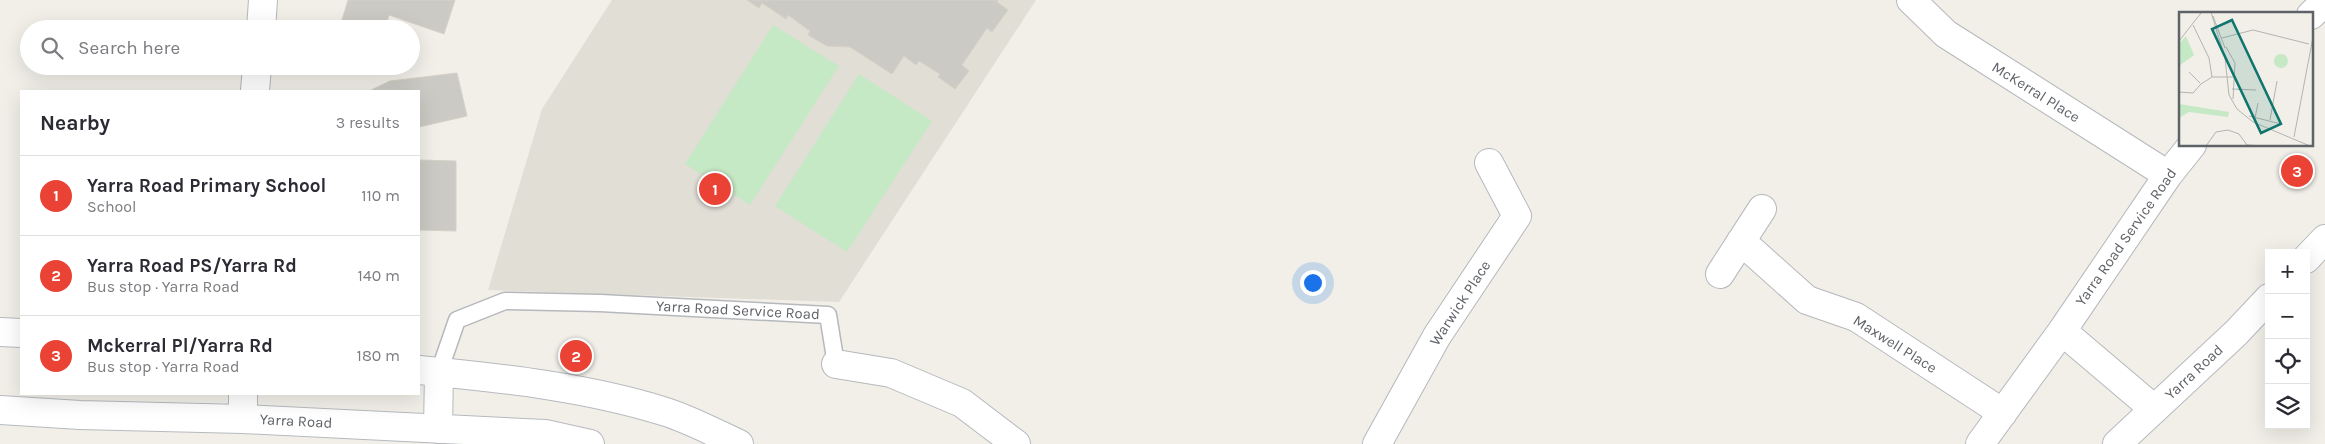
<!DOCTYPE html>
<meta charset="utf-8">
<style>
:root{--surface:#fff;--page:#f2f2f3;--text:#2b2b33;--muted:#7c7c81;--line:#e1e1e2;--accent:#ea4335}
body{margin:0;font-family:Karla,sans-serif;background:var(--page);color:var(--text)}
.controls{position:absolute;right:15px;bottom:15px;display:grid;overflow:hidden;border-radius:0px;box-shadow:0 5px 20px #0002}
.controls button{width:45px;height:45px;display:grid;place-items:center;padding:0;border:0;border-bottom:1px solid var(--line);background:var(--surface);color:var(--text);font:25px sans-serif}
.you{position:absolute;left:1312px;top:282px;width:18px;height:18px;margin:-12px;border:4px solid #fff;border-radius:50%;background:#1a73e8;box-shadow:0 0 0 8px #1a73e833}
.badge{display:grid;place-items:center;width:32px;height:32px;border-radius:50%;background:var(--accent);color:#fff;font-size:16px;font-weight:700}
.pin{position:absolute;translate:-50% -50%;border:2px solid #fff;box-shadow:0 1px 5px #0006}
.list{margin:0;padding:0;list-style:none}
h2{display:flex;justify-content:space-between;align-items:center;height:65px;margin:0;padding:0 20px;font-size:21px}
h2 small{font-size:16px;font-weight:400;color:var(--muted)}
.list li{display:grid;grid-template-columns:32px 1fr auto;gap:15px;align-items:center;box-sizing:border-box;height:80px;padding:0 20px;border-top:1px solid var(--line)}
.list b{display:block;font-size:19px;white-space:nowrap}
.list p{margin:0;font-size:16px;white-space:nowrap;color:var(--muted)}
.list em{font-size:16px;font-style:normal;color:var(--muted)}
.icon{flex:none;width:28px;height:28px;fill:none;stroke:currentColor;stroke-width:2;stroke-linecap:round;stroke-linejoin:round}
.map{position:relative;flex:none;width:2325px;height:444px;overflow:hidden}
.search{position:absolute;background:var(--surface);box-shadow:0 5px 20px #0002;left:20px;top:20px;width:400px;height:55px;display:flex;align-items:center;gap:12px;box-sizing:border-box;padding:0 18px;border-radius:28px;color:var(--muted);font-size:19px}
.panel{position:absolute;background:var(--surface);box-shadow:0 5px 20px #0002;left:20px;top:90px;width:400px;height:305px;border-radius:0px}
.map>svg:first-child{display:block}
.education{fill:#e1ded6}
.green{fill:#c5e8c5}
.building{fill:#cccac5;stroke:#d6d1c6}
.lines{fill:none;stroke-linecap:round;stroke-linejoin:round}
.service-casing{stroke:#b5b8bc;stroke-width:19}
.minor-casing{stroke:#b5b8bc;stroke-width:30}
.secondary-casing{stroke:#b6babf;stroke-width:30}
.service{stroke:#fff;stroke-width:16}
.minor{stroke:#fff;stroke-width:28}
.secondary{stroke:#fff;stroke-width:28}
.labels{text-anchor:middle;stroke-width:4;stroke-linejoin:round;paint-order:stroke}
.street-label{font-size:15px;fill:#5f6368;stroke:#fff}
.inset-road{fill:none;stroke:#b3b3b1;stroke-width:1}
.view{fill:#0f766e;fill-opacity:0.15;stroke:#0f766e;stroke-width:2.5}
.inset-edge{fill:none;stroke:#5f6368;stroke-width:2.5}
</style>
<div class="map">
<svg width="2325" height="444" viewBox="0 0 2325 444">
<rect width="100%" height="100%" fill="#f1efe8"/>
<!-- education -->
<path class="education" d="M612 0H1036L839 302 488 290 542 109Z"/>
<!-- green -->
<path class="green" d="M773 25 839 66 750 205 685 164Z
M859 74 932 121 847 252 775 206Z"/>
<!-- building -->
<path class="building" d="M348 0H455L444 34 389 15 385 29H344L346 22 342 20Z
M747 0H998L997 2 1008 10 992 32 987 28 962 65 969 71 955 89 938 77 940 74 919 61 916 65 904 56 892 74 850 47 827 46 808 35 810 31 788 15 786 19 762 3 759 8Z
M457 73 467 116 419 127V91H369L390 81Z
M419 160 456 161V231L419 230Z"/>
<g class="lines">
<!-- service casing -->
<g class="service-casing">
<path id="service" d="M439 372 457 320 505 301 600 303 828 315 836 364"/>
</g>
<!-- minor casing -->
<g class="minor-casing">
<path id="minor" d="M1911 0 1946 34 2168 175
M2311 15 2325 2
M261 29 263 0
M255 91 257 66
M1741 241 1807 300 1856 317 2003 413
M1720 274 1762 209
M2062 331 2154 409
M836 364 891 373 962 403 1016 444
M1377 444 1437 336 1517 216 1489 163
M1980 444 2062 331 2168 175 2192 145"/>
</g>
<!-- secondary casing -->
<g class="secondary-casing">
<path id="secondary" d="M2306 259 2325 239
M0 332 21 333
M419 370C501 378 587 387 666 412 691 420 715 433 739 444
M0 410 80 415 243 419 545 434 590 444
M243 419V394
M438 429 439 372
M2117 444 2236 333 2269 298"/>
</g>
<!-- service -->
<use href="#service" class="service"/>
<!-- minor -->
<use href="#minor" class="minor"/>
<!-- secondary -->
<use href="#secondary" class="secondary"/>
</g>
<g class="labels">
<!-- street labels -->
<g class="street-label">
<text transform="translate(2036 92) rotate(32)" y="5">McKerral Place</text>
<text transform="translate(2126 237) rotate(-55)" y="5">Yarra Road Service Road</text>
<text transform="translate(1460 303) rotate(-57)" y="5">Warwick Place</text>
<text transform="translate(738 310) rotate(3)" y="5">Yarra Road Service Road</text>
<text transform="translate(1895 344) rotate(32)" y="5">Maxwell Place</text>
<text transform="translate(2194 372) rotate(-43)" y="5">Yarra Road</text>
<text transform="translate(296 421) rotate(3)" y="5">Yarra Road</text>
</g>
</g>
<!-- overview -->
<g transform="translate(2179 12)">
<rect width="134" height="134" fill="#f1efe8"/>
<path d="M7 24 15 43 0 54V32ZM95 49a7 7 0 1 1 14 0a7 7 0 1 1-14 0ZM0 92 50 100 49 105 10 100 0 106Z" fill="#c5e8c5"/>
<path class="inset-road" d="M32 0 46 46 50 83 58 97 74 110 131 134M34 4 46 36M14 13 30 46 33 65M43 26 74 18 130 32M0 29 22 1M47 35 56 51 54 87M10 60 21 71M53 77 77 78M0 80 14 81 22 72 33 65H54M70 104 102 112M76 106 79 91M91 108 98 69M115 125 134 25M68 133 86 134M27 134 37 120 49 118 60 122 68 133"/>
<path class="view" d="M53 8 102 112 82 121 33 17Z"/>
<rect width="134" height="134" class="inset-edge"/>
</g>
</svg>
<div class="controls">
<button>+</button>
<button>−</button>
<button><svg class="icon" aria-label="locate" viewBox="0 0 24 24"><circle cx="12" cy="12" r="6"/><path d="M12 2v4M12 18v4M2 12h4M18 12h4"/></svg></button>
<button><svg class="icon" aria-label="layers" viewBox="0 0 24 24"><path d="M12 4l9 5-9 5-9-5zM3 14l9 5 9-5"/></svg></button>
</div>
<div class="you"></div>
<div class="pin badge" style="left:715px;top:189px">1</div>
<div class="pin badge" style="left:576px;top:356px">2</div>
<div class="pin badge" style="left:2297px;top:171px">3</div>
<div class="search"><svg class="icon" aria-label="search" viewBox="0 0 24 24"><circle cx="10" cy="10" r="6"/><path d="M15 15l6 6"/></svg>Search here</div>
<section class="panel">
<h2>Nearby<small>3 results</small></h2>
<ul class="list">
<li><span class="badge">1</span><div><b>Yarra Road Primary School</b><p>School</p></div><em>110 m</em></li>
<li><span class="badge">2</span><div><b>Yarra Road PS/Yarra Rd</b><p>Bus stop · Yarra Road</p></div><em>140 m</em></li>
<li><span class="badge">3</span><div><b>Mckerral Pl/Yarra Rd</b><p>Bus stop · Yarra Road</p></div><em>180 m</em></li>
</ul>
</section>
</div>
